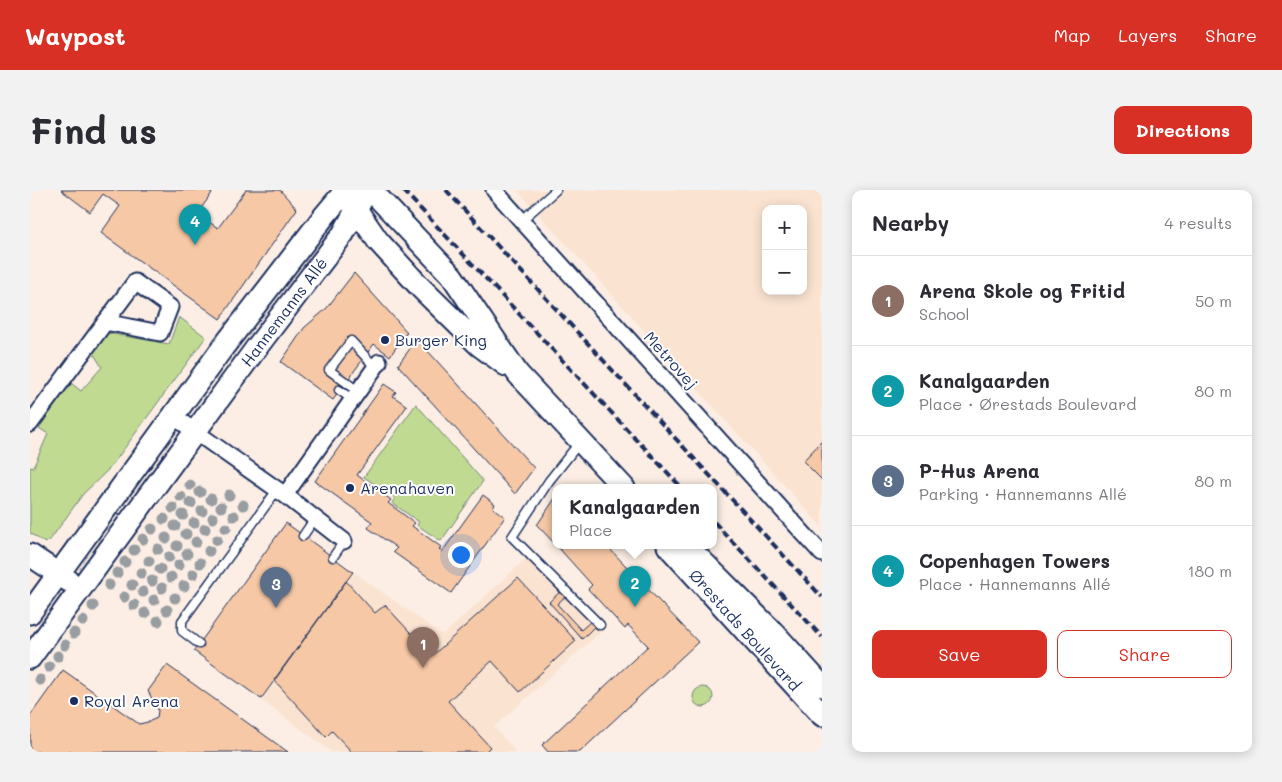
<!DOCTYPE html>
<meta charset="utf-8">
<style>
:root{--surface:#fff;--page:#f2f2f3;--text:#2b2b33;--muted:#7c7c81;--line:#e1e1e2;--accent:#d93025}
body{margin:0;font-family:Mali,sans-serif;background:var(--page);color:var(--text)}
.controls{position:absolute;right:15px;top:15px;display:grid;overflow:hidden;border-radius:10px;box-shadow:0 2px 12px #0003}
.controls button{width:45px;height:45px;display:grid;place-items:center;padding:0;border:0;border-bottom:1px solid var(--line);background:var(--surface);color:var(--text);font:25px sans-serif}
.you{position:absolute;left:430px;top:364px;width:18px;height:18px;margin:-12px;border:4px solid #fff;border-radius:50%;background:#1a73e8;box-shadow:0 0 0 8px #1a73e833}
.badge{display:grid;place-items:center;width:32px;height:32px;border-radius:50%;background:var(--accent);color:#fff;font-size:16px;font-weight:700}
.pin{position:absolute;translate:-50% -41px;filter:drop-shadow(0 1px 2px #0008)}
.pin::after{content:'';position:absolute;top:26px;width:18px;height:15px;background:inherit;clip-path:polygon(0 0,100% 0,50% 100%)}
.popup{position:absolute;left:522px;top:294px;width:165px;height:65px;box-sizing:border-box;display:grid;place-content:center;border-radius:10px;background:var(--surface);filter:drop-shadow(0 1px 4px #0005);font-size:16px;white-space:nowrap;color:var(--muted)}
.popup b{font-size:19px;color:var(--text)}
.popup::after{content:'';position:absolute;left:50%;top:100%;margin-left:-10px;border:10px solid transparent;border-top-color:var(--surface)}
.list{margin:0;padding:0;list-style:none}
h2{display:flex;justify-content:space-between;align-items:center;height:65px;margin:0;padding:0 20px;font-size:21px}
h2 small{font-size:16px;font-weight:400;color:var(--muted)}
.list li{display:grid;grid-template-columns:32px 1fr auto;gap:15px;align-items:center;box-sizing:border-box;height:90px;padding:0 20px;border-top:1px solid var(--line)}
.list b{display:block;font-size:19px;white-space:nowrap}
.list p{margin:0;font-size:16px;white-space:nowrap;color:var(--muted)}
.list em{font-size:16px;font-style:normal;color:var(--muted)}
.actions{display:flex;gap:10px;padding:15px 20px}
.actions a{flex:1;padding:11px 0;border:1px solid var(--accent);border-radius:10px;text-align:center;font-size:18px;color:var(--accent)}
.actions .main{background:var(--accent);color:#fff}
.map{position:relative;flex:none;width:792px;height:562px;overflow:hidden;border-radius:10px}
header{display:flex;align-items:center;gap:30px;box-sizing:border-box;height:70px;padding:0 25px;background:var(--accent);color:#fff}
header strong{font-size:24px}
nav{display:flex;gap:28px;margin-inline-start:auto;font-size:18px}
.intro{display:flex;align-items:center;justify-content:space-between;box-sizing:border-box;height:120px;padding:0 30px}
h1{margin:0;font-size:35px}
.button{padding:12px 22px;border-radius:10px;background:var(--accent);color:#fff;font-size:18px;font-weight:700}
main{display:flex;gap:30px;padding:0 30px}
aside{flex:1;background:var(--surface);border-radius:10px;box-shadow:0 2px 12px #0003}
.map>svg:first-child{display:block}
.built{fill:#fae3d1;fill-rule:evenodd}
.green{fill:#c1da91;stroke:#6e8478}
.building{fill:#f6c8a5;stroke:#1b2f5e}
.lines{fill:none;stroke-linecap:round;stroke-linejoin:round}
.lane-casing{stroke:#1b2f5e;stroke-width:11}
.street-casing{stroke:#1b2f5e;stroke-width:19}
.secondary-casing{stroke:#1b2f5e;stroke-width:25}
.lane{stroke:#fff;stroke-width:8}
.street{stroke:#fff;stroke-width:15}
.secondary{stroke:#fff;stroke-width:21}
.rail{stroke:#1b2f5e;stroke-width:4;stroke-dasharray:8 4;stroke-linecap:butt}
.tree{fill:#979da1}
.poi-dot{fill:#1b2f5e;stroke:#fff;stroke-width:2}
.labels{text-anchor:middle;stroke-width:4;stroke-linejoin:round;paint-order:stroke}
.street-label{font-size:16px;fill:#1b2f5e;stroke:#fff}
.poi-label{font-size:16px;fill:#1b2f5e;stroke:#fff;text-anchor:start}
</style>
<header>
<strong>Waypost</strong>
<nav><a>Map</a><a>Layers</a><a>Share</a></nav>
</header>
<div class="intro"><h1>Find us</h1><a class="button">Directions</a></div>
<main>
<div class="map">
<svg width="792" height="562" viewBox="0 0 792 562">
<rect width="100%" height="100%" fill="#fceee4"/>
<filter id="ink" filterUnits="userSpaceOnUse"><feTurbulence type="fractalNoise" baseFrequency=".02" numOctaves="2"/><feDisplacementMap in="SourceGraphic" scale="10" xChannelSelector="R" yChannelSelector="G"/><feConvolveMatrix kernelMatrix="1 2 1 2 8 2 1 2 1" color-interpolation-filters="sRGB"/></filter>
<g filter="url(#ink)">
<!-- built -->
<path class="built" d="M487 0H792V337ZM736 19H773V101H736Z
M501 364 574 439 464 537 486 562H302L231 510 325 383 413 445Z"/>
<!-- green -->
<path class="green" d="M149 127 176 147 80 278 53 304 20 350 15 353 0 343V277L3 278 18 244 9 238 41 193 51 201 72 177 63 163 77 143 139 154Z
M386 214 453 291 411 351 387 335 389 332 362 313 365 308 334 287Z
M663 507a10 10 0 1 1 20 0a10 10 0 1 1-20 0Z"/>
<!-- building -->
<path class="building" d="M31 0H178L182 3 167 24 188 38 216 0H250L267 19 190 129 71 43 90 16 73 4 60 22Z
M324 83 377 142 360 166 344 154 303 210 251 172 274 138 296 119Z
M387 149 504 278 485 304 368 175Z
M354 194 366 202 363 206 377 216 327 285 361 310 358 313 385 333 382 336 411 357 409 359 412 362 453 305 465 314 463 318 475 327 421 403 363 362 367 358 338 338 342 332 285 291Z
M792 251V290L773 271Z
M526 307V355L507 335Z
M256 333 323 382 231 509 164 461Z
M527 356H577L668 452 550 562H518L512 555 618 456 598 435 595 439 558 399 562 395Z
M488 388 546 451 490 502 462 471 418 511 460 557 455 562H322L302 541 296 547 244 490 316 391 345 423 355 415 402 466Z
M532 400 537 405 527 414 551 440 561 431 565 436 552 449 519 412Z
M137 475 258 562H0V526L33 480 109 534 118 532 127 528 128 520 118 501Z"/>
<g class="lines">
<!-- lane casing -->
<g class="lane-casing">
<path id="lane" d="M492 30 526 0
M309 200 322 209
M328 201 299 180 321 151 345 177
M549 253 519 291 482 347 570 435
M273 346 285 328
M303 367 314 351
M169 454 152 441V431L247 300"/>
</g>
<!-- street casing -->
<g class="street-casing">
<path id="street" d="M464 0 792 364
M143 226 255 305 314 351
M0 234C35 187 70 139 105 92L140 117 130 143 75 132
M255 305 349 172"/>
</g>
<!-- secondary casing -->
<g class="secondary-casing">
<path id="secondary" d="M341 0 422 86 488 184 594 298
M319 9 348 51 391 98 449 155 476 175
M638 356 792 525
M657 356 746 445 792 496
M0 365 39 391
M0 423 194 156 295 25 316 0
M0 468 227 157 313 44 337 0"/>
</g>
<!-- lane -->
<use href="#lane" class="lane"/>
<!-- street -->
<use href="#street" class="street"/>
<!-- secondary -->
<use href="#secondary" class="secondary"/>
<!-- rail -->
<path class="rail" d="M373 0 652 298
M416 0 792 407
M684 332 792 447"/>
</g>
<!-- trees -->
<g class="tree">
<circle cx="160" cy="295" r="5.5"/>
<circle cx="170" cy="302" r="5.5"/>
<circle cx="199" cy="305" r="5.5"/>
<circle cx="151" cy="307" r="5.5"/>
<circle cx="181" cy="309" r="5.5"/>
<circle cx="161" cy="313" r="5.5"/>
<circle cx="213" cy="315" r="5.5"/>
<circle cx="191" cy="317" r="5.5"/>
<circle cx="143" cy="318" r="5.5"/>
<circle cx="172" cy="321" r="5.5"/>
<circle cx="153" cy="325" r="5.5"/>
<circle cx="204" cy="326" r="5.5"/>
<circle cx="183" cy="328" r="5.5"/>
<circle cx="134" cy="329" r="5.5"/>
<circle cx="164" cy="333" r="5.5"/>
<circle cx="145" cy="336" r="5.5"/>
<circle cx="196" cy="338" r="5.5"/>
<circle cx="122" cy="339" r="5.5"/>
<circle cx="175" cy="339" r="5.5"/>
<circle cx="156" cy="344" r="5.5"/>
<circle cx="136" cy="348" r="5.5"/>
<circle cx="113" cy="349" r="5.5"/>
<circle cx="187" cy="350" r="5.5"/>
<circle cx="166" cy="352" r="5.5"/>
<circle cx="147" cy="356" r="5.5"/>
<circle cx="128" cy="359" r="5.5"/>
<circle cx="104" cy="360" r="5.5"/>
<circle cx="179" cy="361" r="5.5"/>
<circle cx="157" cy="364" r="5.5"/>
<circle cx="139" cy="367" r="5.5"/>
<circle cx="119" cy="371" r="5.5"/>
<circle cx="95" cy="372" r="5.5"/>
<circle cx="170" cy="373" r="5.5"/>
<circle cx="149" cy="375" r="5.5"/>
<circle cx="130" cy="379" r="5.5"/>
<circle cx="87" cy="383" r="5.5"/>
<circle cx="111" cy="383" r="5.5"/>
<circle cx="163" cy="384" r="5.5"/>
<circle cx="141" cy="387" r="5.5"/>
<circle cx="122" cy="391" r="5.5"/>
<circle cx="79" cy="395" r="5.5"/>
<circle cx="102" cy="395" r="5.5"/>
<circle cx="154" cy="396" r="5.5"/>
<circle cx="132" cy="398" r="5.5"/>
<circle cx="113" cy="402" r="5.5"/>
<circle cx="94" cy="407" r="5.5"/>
<circle cx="145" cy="408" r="5.5"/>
<circle cx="124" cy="410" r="5.5"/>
<circle cx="104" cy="415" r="5.5"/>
<circle cx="63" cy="416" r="5.5"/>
<circle cx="137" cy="420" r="5.5"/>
<circle cx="115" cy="423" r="5.5"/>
<circle cx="53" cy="431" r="5.5"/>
<circle cx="128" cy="431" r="5.5"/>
<circle cx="44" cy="443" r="5.5"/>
<circle cx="35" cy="455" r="5.5"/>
<circle cx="28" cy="466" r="5.5"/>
<circle cx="19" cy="477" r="5.5"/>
<circle cx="10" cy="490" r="5.5"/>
</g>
</g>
<!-- markers -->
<g class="poi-dot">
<circle cx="355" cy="150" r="5"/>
<circle cx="320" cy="298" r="5"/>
<circle cx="44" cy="511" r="5"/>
</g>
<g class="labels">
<!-- street labels -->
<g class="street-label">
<text transform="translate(254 122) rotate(-53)" y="6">Hannemanns Allé</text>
<text transform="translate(641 170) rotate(48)" y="6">Metrovej</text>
<text transform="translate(715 440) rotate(48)" y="6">Ørestads Boulevard</text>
</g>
<!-- poi labels -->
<g class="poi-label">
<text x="365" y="156">Burger King</text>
<text x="330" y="304">Arenahaven</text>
<text x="54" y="517">Royal Arena</text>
</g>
</g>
</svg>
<div class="controls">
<button>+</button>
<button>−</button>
</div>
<div class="you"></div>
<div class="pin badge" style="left:393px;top:478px;background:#8d6e63">1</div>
<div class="pin badge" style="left:605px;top:417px;background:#0f9aa8">2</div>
<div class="popup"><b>Kanalgaarden</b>Place</div>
<div class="pin badge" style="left:246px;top:418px;background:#5c6f8a">3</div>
<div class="pin badge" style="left:165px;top:55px;background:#0f9aa8">4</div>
</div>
<aside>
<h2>Nearby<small>4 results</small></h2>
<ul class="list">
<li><span class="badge" style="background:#8d6e63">1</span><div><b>Arena Skole og Fritid</b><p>School</p></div><em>50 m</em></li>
<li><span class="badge" style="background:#0f9aa8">2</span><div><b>Kanalgaarden</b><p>Place · Ørestads Boulevard</p></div><em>80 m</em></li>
<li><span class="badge" style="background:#5c6f8a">3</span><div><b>P-Hus Arena</b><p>Parking · Hannemanns Allé</p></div><em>80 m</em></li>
<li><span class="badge" style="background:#0f9aa8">4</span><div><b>Copenhagen Towers</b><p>Place · Hannemanns Allé</p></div><em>180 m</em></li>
</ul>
<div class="actions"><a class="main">Save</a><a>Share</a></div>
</aside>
</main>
